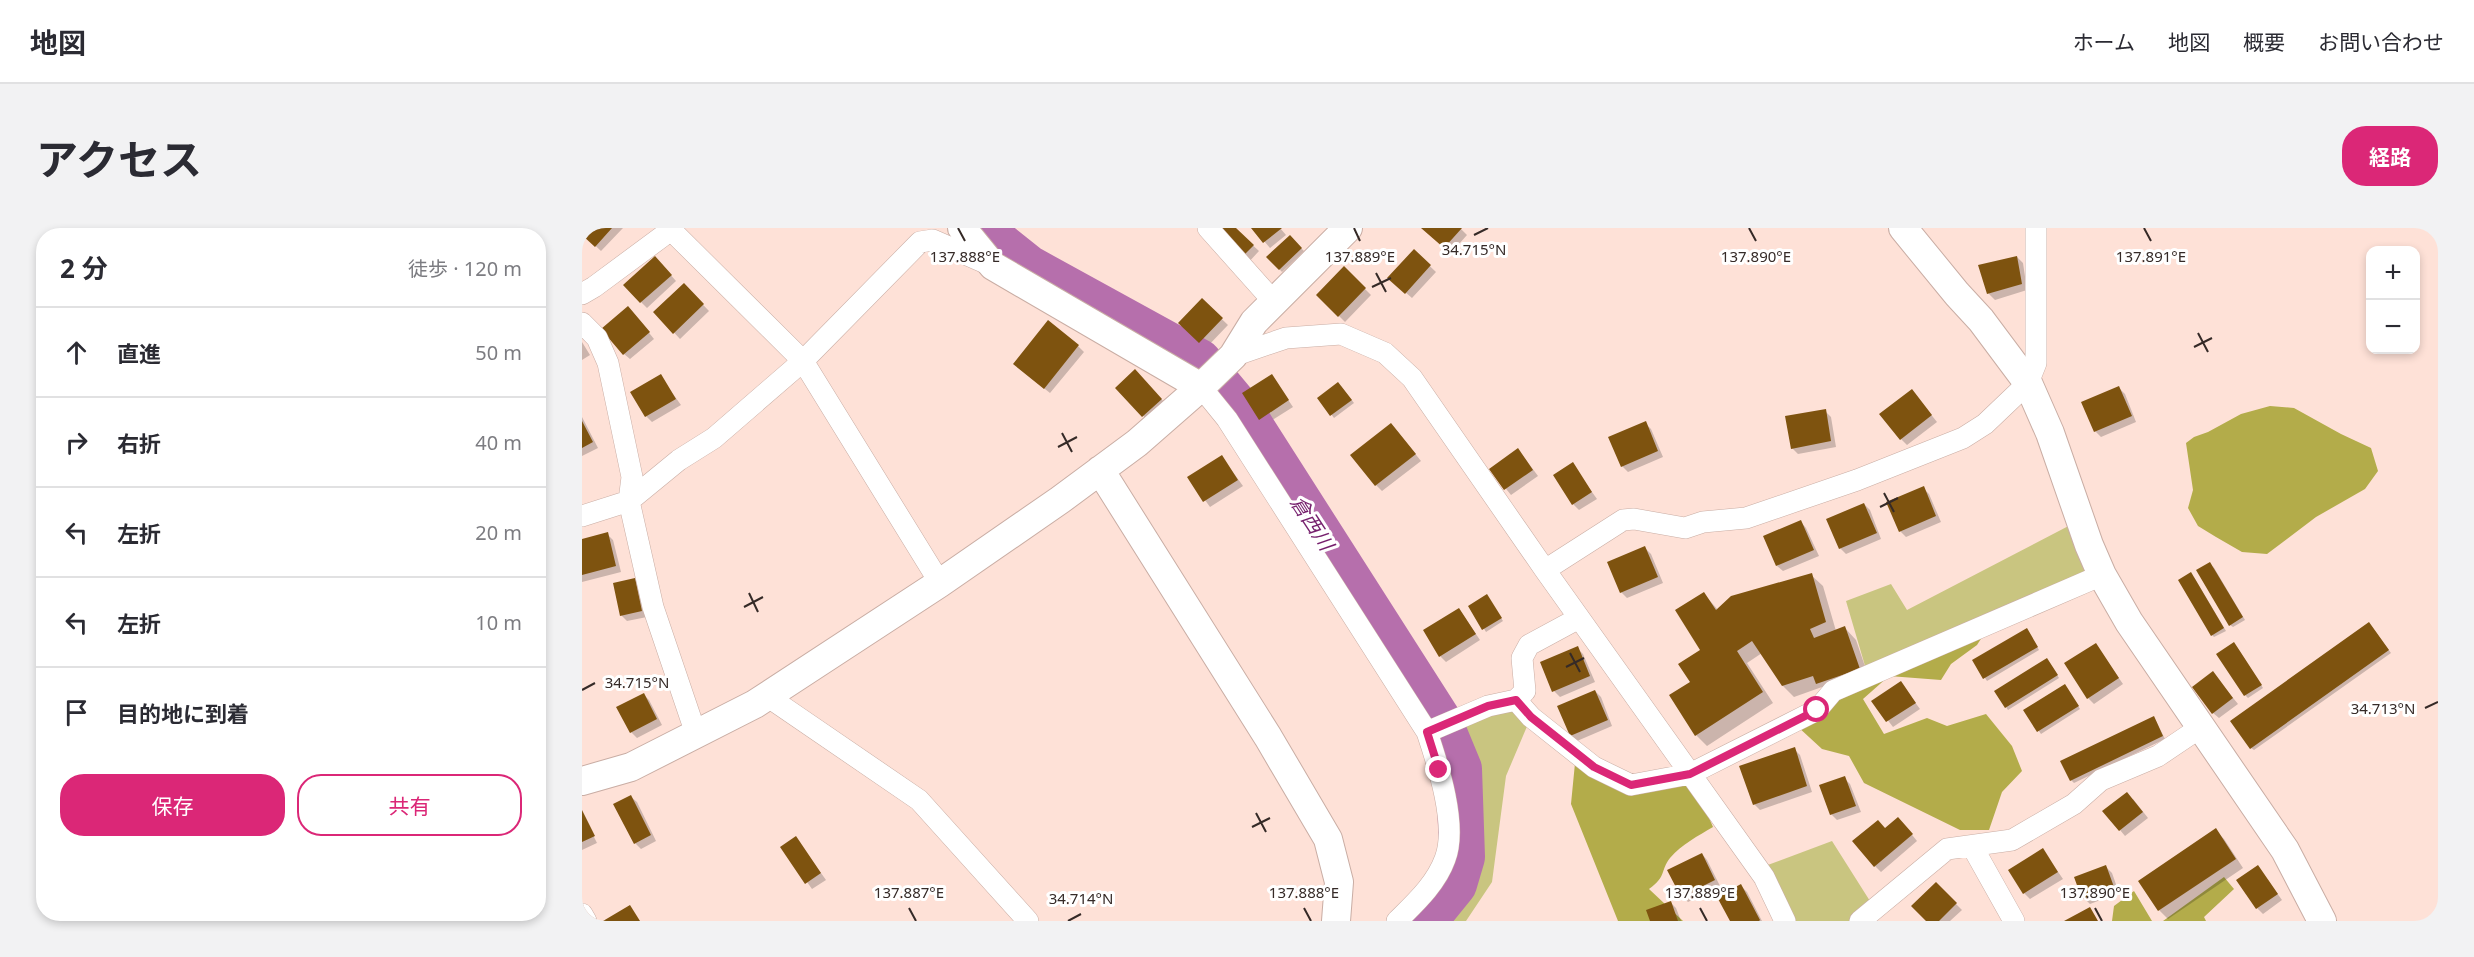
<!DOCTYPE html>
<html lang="ja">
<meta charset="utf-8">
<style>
:root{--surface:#fff;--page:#f2f2f3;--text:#2b2b33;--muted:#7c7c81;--line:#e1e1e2;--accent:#db2777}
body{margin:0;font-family:"Noto Sans","Noto Sans JP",sans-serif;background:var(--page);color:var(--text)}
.controls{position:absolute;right:18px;top:18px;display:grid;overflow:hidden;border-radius:12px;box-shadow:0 3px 9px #0003}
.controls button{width:54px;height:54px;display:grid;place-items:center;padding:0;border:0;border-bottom:2px solid var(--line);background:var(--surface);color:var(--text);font:30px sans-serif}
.stop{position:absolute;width:18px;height:18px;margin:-14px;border:4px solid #db2777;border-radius:50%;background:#fff}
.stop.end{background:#db2777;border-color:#fff;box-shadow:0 2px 6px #0008}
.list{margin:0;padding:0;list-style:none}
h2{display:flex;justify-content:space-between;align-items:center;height:78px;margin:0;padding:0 24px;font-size:26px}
h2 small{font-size:20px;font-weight:400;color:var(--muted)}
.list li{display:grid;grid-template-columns:39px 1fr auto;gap:18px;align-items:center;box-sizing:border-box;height:90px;padding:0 24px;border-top:2px solid var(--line)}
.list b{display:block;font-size:22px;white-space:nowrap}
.list em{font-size:20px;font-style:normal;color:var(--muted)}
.actions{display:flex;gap:12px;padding:18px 24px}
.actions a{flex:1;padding:14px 0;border:2px solid var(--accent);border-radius:24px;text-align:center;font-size:21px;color:var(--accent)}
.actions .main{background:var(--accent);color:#fff}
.icon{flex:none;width:33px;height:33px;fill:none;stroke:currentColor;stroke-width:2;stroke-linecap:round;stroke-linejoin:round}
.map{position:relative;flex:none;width:1856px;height:693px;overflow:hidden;border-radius:24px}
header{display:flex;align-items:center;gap:36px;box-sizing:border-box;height:84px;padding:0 30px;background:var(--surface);border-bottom:2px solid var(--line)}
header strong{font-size:28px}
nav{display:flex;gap:33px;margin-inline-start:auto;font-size:21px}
.intro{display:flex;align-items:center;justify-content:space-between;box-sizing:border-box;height:144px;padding:0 36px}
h1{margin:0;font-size:42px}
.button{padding:15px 27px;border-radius:24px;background:var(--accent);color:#fff;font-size:21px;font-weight:700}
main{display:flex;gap:36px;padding:0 36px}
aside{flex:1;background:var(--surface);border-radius:24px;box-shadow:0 3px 9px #0003}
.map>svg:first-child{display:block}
.green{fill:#c9c580}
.forest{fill:#b3ac4a}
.shadow{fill:#0003}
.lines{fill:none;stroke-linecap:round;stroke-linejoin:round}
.river{stroke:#b66fac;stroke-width:46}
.building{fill:#7e530f}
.street-casing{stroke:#c9ada4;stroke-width:22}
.secondary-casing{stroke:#c9ada4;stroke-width:30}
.street{stroke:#fff;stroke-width:21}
.secondary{stroke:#fff;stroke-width:28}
.route{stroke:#db2777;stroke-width:8}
.ticks{fill:none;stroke:#352a27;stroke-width:2}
.labels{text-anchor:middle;stroke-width:6;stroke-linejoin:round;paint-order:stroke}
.water-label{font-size:20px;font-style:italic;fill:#751e6c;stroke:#fff}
.ticks-label{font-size:15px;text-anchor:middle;fill:#352a27;stroke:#fff;stroke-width:6;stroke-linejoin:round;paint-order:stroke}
</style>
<header>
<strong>地図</strong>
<nav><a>ホーム</a><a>地図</a><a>概要</a><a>お問い合わせ</a></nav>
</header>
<div class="intro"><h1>アクセス</h1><a class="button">経路</a></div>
<main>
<aside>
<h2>2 分<small>徒歩 · 120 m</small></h2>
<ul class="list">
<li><svg class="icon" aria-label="ahead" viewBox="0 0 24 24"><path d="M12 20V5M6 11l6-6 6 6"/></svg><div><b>直進</b></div><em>50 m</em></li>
<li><svg class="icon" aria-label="right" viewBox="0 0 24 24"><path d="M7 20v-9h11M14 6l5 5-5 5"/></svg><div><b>右折</b></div><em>40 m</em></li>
<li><svg class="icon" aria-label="left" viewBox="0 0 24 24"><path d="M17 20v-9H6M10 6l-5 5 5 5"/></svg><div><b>左折</b></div><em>20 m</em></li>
<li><svg class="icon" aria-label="left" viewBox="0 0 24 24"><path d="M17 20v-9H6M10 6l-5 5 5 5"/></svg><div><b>左折</b></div><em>10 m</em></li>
<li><svg class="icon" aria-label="arrive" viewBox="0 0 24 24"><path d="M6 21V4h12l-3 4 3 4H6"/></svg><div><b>目的地に到着</b></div></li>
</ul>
<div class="actions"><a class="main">保存</a><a>共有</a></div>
</aside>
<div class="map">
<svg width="1856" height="693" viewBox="0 0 1856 693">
<rect width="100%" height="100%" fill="#fee1d7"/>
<!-- green -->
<path class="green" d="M1498 292 1520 347 1286 448 1264 373 1309 356 1325 382Z
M934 472 949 489 924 548 910 654 884 693H813L864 631 845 504Z
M1250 613 1293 681 1268 693H1210L1183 638Z"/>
<!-- forest -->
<path class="forest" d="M1688 178 1712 180 1759 206 1789 220 1796 243 1783 261 1734 289 1685 326 1660 324 1634 309 1616 298 1606 280 1611 262 1604 215 1612 209 1626 204 1659 186Z
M1404 403 1395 417 1369 436 1359 452 1307 448 1281 471 1302 506 1345 490 1365 498 1404 486 1430 518 1440 543 1420 564 1407 602H1378L1282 555 1267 528 1240 521 1215 498 1235 482Z
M994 525 1049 557 1108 546 1131 599C1116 608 1100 616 1088 630 1078 643 1085 648 1067 661L1101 693H1036L989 576Z
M1642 649 1652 661 1622 689 1624 693H1581Z
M1552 663 1570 693H1530L1532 678Z"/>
<!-- shadow -->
<path class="shadow" d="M0 0H41L19 23 0 5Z
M652 0 677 23 665 36Z
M671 0H698L704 7 688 20Z
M840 0H878L885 7 869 25Z
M708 9 722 23 700 44 686 29Z
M832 23 854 44 830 70 807 50Z
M1435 29 1441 35 1445 62 1413 72 1407 66 1398 38Z
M79 36 94 53 65 80 59 74Z
M762 40 789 67 763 94 736 67Z
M102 57 127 83 98 111 73 84Z
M620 72 646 97 624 120 598 95Z
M52 86 72 111 48 131 42 126Z
M0 114 8 127 0 132Z
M496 118 502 124 468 165 438 141Z
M553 144 585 177 567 194 535 160Z
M78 148 99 177 70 194 64 188Z
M690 148 711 179 684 196 679 191Z
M759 158 772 175 752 190 737 170Z
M1537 160 1543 166 1554 194 1519 209 1513 203Z
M1335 169 1355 194 1325 217 1319 211Z
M1243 183 1249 189 1254 219 1216 226 1210 220Z
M0 189 16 220 0 228Z
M1063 195 1069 201 1081 229 1046 244 1040 238Z
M815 203 839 233 800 263 794 257Z
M941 228 956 248 929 267 909 242Z
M640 229 661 258 628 279 607 250Z
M990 236 1015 271 997 282 991 276Z
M1341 260 1347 266 1359 294 1324 309 1318 303Z
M1282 276 1288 282 1299 311 1264 326 1258 320Z
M1219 294 1224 300 1237 328 1201 343 1195 338Z
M25 306 31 312 39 344 0 354V312Z
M1063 320 1069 326 1081 355 1045 370 1039 364Z
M1631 338 1663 392 1651 399 1648 397Z
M1229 347 1241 358 1254 403 1263 400 1274 412 1288 453 1247 467 1240 459 1212 469 1201 458 1180 425 1165 435 1191 475 1125 518 1114 507 1110 455 1120 423 1122 366 1136 382Z
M1612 349 1644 403 1632 409 1630 407Z
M53 351 59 357 65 389 45 393 39 387Z
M905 368 921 393 904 404 888 378Z
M877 381 898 412 864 434 858 428Z
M1790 399 1809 425 1672 522 1669 520Z
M1447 405 1457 422 1405 453 1392 433Z
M1514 417 1541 456 1512 476 1506 470Z
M1655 419 1681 460 1666 470 1663 467Z
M995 420 1001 426 1013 454 978 469 972 463 960 435Z
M1467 434 1477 450 1426 482 1424 479Z
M1631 445 1656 476 1637 490 1631 485Z
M1318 454 1338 481 1311 499 1291 473Z
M1485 460 1498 481 1459 506 1443 483Z
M1013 463 1019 469 1030 498 995 513 989 507Z
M61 466 67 472 80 497 55 510 49 504Z
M1574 493 1583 511 1492 555 1489 552Z
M1212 521 1218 527 1230 564 1178 582 1172 576Z
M1262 550 1268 556 1279 584 1255 592 1249 586Z
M49 569 55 574 74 613 59 621 53 615Z
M1551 571 1566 590 1543 608 1538 602Z
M2 582 17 614 0 622V585L15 615 17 614Z
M1322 597 1335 613 1299 644 1293 638 1303 602Z
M1633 602 1642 611 1661 640 1586 691 1577 682Z
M214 610 244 652 230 661 200 619Z
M1461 622 1481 651 1448 671 1442 665Z
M1120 626 1125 632 1138 658 1106 674 1100 668Z
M1524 639 1530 645 1537 665 1508 676 1502 670Z
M1676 639 1700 672 1681 686 1675 680Z
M1354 656 1380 682 1368 693H1346Z
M1159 658 1165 664 1180 693H1149Z
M1088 674 1094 680 1099 693H1069Z"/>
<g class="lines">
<!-- river -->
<path class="river" d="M403 0 416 16 446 40 617 134 662 188 858 495 877 541 880 629 872 656 842 693"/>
</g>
<!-- building -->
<path class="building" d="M0 0H30L13 19 0 7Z
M638 0H654L672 17 658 31Z
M669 0H700L681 15Z
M839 0H880L862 20Z
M708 7 720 20 697 42 684 29Z
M832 21 849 37 823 66 805 50Z
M73 28 90 47 58 75 41 57Z
M1435 28 1440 56 1405 66 1396 37Z
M762 38 784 60 756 89 734 67Z
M102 55 122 76 91 106 71 84Z
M620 70 641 90 617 115 596 95Z
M46 78 68 104 41 127 19 101Z
M466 92 497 117 462 161 431 136Z
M553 141 580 171 560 189 533 160Z
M79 146 94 171 63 189 48 164Z
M690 146 707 172 677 192 660 165Z
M756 154 770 172 748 188 735 170Z
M1537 158 1550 188 1512 204 1499 174Z
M1330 161 1350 187 1318 212 1297 186Z
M1244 181 1249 213 1209 221 1203 188Z
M0 193 11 214 0 220Z
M1064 193 1076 223 1039 239 1026 209Z
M809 195 834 226 793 258 768 227Z
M936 220 951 242 922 262 907 241Z
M640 227 656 252 621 274 605 249Z
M991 234 1010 264 990 277 971 247Z
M1342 258 1354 288 1317 304 1304 274Z
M1282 275 1295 305 1257 321 1244 291Z
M1219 292 1232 322 1194 338 1181 308Z
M26 304 34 338 0 347V311Z
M1063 318 1076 349 1038 365 1025 334Z
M1628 334 1661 389 1647 398 1614 342Z
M1609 344 1642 400 1629 408 1596 352Z
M1230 345 1244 394 1228 401 1232 410 1263 398 1278 441 1234 456 1231 448 1200 458 1170 413 1155 423 1181 464 1113 508 1087 467 1108 454 1096 436 1118 422 1093 382 1122 364 1134 382 1149 368Z
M53 350 60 383 38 388 31 355Z
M905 366 920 390 900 402 886 378Z
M877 380 894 406 857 429 841 402Z
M1787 394 1807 422 1668 521 1648 493Z
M1445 400 1456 419 1401 451 1390 432Z
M1652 414 1680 457 1662 468 1634 426Z
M1514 415 1537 450 1505 471 1482 435Z
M996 418 1008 448 970 464 958 434Z
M1465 430 1476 447 1423 480 1412 463Z
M1631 443 1651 470 1630 486 1610 459Z
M1319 453 1334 475 1304 494 1289 473Z
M1483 456 1497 478 1455 504 1441 482Z
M1013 462 1026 492 988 508 975 478Z
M62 465 75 491 48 505 34 479Z
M1572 488 1581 508 1488 553 1478 533Z
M1213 519 1225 558 1171 577 1157 538Z
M1263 548 1274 578 1248 587 1237 557Z
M1545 564 1561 584 1537 603 1520 583Z
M49 567 69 607 52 616 31 576Z
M0 582 13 608 0 614Z
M1316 589 1331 606 1292 639 1270 613 1296 592 1303 600Z
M1634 600 1654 631 1576 683 1556 653Z
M214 608 239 645 223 656 198 619Z
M1461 620 1476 644 1441 666 1426 642Z
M1120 625 1133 652 1099 669 1085 642Z
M1524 637 1532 659 1500 671 1492 649Z
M1676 637 1696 666 1674 681 1654 652Z
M1354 654 1375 675 1357 693H1344L1329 678Z
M1159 656 1178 692 1177 693H1148L1135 669Z
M1089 673 1096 693H1068L1064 682Z
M48 677 58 693H21Z
M1508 679 1516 693H1482Z"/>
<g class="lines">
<!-- street casing -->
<g class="street-casing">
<path id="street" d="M87 0 221 133 358 355
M626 0 692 74
M0 66 12 59 89 2
M0 95 15 110 26 135 50 249 47 273 71 379 114 506
M651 128 704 110 759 106 803 125 830 150 963 342 1182 649 1203 693
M619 159 645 191 845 504C856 537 876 598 863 631 854 656 833 675 815 693
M0 288 47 273 97 232 132 210 221 133 338 14 351 12 408 37
M963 342 1041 292 1052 291 1103 300 1121 294 1164 290 1275 252 1381 210 1403 196 1446 155 1454 135V0
M185 468 337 572 446 693
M934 472 943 463 940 430 947 417 997 390
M845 504 906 478 934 472 949 489 1012 539 1049 557 1108 546 1235 482 1251 463 1520 347
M1390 618 1432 693
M0 686 4 693
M1278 693 1365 621 1430 612 1492 576 1519 552 1576 528 1619 499"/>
</g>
<!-- secondary casing -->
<g class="secondary-casing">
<path id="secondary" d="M380 0 411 38 619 159
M1321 0 1375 66 1399 92 1446 155 1468 205 1507 317 1520 347 1547 394 1703 622 1740 693
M518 242 686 509 746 611 757 654 754 693
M0 553 49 539 173 476 358 355 478 272 555 215 619 159 651 128 672 94 766 0"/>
</g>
<!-- street -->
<use href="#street" class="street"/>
<!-- secondary -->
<use href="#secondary" class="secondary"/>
</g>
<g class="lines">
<!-- route -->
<path class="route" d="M857 542 845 504 906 478 934 472 949 489 1012 539 1049 557 1108 546 1235 482"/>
</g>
<!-- ticks -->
<path class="ticks" d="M376 0 383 13M772 0 778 13M1167 0 1174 13M1562 0 1569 13M892 7 906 0M794 45 804 64M790 59 809 50M1616 105 1626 124M1612 119 1630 110M480 205 490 224M476 219 495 209M1302 265 1312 284M1298 279 1316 270M167 365 176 384M162 379 181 369M988 425 998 444M984 439 1002 430M0 462 13 455M1843 480 1856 474M674 585 684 604M670 599 688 590M327 680 334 693M722 680 729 693M1118 680 1125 693M1513 680 1520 693M486 693 499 686"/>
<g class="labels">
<!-- water labels -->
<g class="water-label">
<text transform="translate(730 295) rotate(57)" y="7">倉西川</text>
</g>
</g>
<g class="ticks-label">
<text x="892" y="27">34.715°N</text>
<text x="383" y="34">137.888°E</text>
<text x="778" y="34">137.889°E</text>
<text x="1174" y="34">137.890°E</text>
<text x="1569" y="34">137.891°E</text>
<text x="55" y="460">34.715°N</text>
<text x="1801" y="486">34.713°N</text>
<text x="327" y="670">137.887°E</text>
<text x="722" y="670">137.888°E</text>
<text x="1118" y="670">137.889°E</text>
<text x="1513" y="670">137.890°E</text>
<text x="499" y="676">34.714°N</text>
</g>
</svg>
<div class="controls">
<button>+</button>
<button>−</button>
</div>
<div class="stop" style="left:1235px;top:482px"></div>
<div class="stop end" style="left:857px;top:542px"></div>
</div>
</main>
